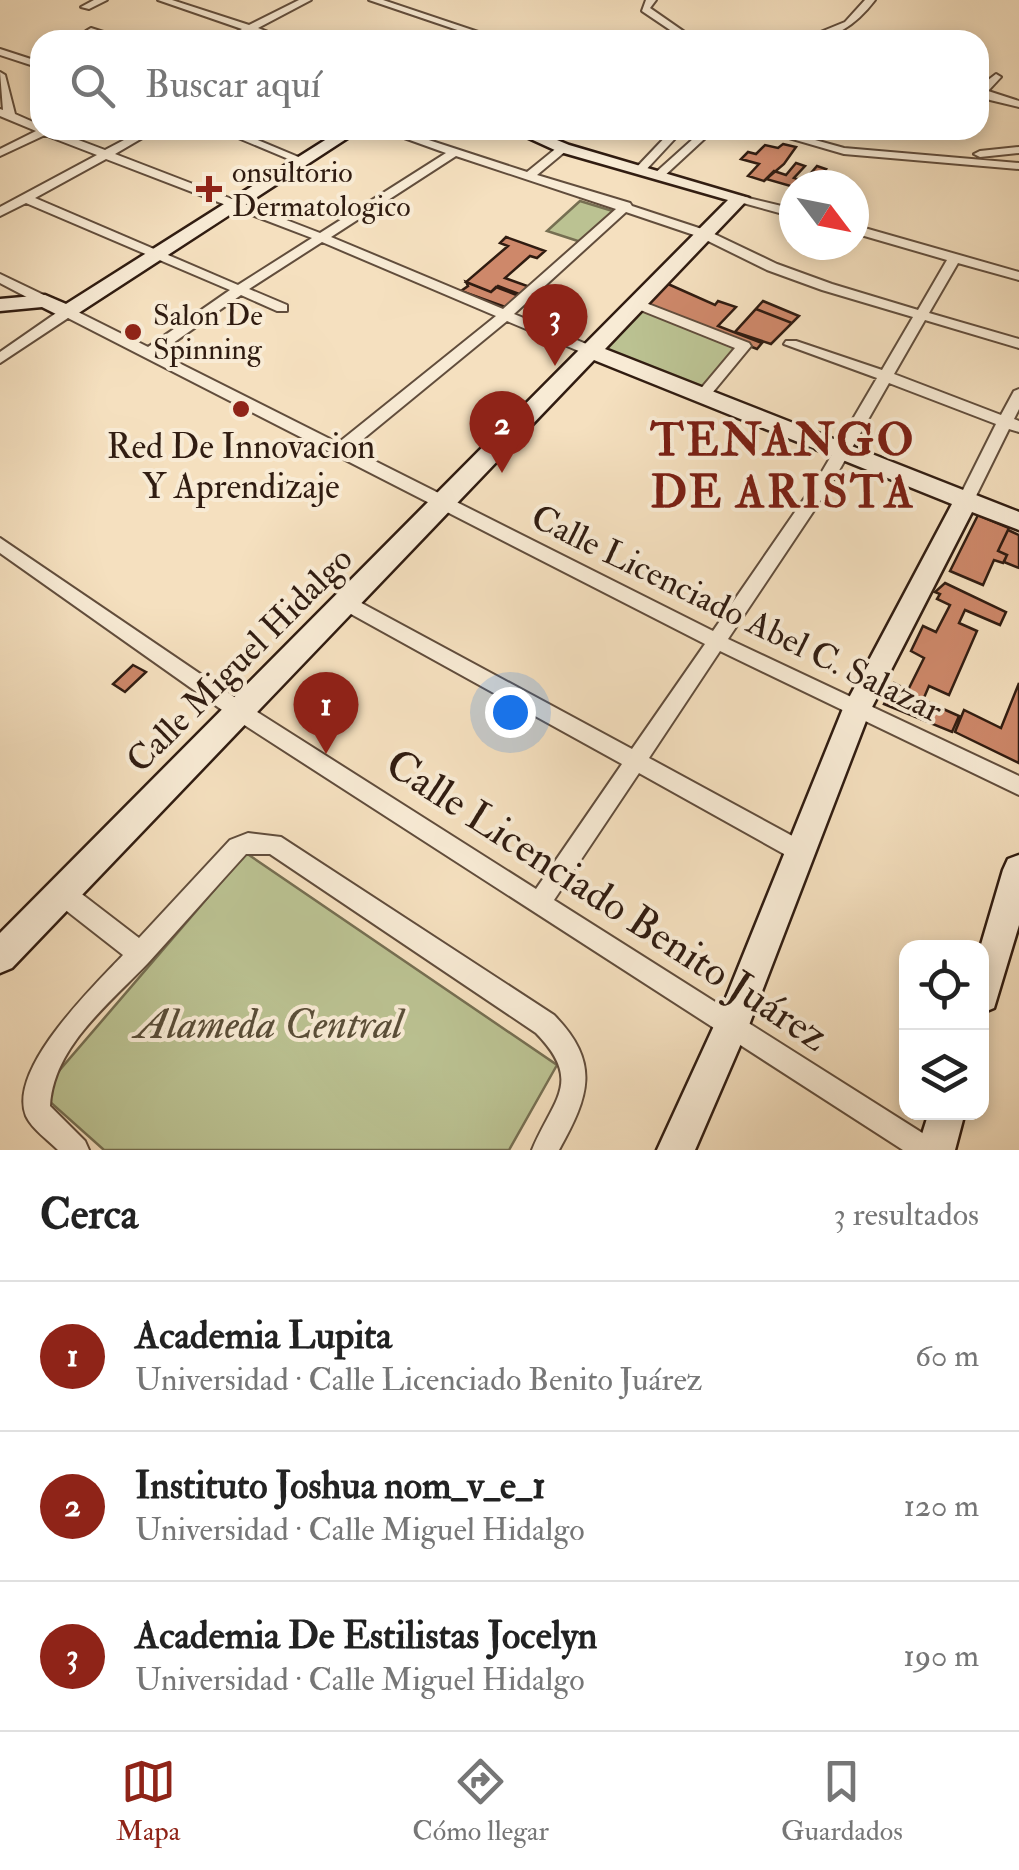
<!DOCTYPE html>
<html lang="es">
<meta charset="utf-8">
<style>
:root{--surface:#fff;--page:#f2f2f2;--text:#222;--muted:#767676;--line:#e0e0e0;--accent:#8f2418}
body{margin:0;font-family:"IM FELL Double Pica",serif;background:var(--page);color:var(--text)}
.controls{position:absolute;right:30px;bottom:30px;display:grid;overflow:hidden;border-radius:20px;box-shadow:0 5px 15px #0003}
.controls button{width:90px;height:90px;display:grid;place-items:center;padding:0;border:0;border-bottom:2px solid var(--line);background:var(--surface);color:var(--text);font:50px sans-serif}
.compass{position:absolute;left:779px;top:170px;width:90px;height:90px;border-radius:50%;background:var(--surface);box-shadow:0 5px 15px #0003;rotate:122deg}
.you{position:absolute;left:510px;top:712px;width:35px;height:35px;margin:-25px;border:8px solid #fff;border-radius:50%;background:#1a73e8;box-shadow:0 0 0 15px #1a73e833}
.badge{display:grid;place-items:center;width:65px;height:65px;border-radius:50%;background:var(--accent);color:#fff;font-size:32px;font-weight:700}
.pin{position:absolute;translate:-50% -82px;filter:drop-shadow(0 2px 5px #0008)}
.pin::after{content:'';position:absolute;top:52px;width:35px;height:30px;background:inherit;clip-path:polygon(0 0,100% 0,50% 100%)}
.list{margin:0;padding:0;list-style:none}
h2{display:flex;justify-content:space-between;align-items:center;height:130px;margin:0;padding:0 40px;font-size:42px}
h2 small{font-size:32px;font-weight:400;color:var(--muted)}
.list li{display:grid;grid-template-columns:65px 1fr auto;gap:30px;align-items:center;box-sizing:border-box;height:150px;padding:0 40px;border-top:2px solid var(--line)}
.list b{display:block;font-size:38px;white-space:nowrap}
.list p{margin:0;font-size:32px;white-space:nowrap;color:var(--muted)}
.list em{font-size:32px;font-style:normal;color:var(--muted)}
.icon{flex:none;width:55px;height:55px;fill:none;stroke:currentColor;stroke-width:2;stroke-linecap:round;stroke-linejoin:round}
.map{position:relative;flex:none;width:1019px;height:1150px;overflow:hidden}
.search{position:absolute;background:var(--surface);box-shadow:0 5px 15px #0003;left:30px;right:30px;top:30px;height:110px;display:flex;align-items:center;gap:25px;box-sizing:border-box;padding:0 35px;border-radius:30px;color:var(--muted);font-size:38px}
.sheet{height:580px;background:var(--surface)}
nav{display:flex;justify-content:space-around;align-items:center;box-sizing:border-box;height:140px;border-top:2px solid var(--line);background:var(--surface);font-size:28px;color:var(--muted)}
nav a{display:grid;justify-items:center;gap:5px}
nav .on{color:var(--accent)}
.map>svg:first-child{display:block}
.green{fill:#bbc292;stroke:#766f52;stroke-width:2.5}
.building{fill:#ce886a;stroke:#301c11;stroke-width:2.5}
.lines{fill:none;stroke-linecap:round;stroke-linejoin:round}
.street-casing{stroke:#614d3c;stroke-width:4}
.secondary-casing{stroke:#301c11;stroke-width:5}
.street{fill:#f8ebd5;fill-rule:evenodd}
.secondary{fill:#f8ebd5;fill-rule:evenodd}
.poi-dot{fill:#8f2418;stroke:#f8ebd5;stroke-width:4}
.labels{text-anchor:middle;stroke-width:8;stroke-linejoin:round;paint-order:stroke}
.far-poi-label{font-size:30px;fill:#301c11;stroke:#f8ebd5;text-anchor:start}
.poi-label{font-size:35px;fill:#301c11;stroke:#f8ebd5}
.street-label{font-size:35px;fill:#301c11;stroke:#f8ebd5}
.near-street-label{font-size:42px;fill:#301c11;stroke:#f8ebd5}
.near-park-label{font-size:42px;font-style:italic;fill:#5a4e38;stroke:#f8ebd5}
.district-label{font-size:45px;font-weight:bold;letter-spacing:2.5px;fill:#7a1f14;stroke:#f8ebd5}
</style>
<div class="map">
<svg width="1019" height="1150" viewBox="0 0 1019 1150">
<rect width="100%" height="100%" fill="#f5e0bf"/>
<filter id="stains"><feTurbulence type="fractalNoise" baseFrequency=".002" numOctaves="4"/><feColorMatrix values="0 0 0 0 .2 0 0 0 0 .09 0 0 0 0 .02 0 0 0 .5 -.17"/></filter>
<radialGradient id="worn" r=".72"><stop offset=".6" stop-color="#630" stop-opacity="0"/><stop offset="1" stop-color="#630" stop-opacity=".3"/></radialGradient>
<!-- green -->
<path class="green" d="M580 201 616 212 581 242 547 231Z
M641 309 741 347 703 391 601 351Z
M246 853 557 1065 509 1150H104L40 1093Z"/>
<!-- building -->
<path class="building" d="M783 144 796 147 784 164 764 181 748 176 759 164 741 159 748 152 756 154 765 145 778 148Z
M796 163 805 166 794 178 804 181 817 166 826 169 812 185 794 187 766 179 774 171 786 175Z
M506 237 545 251 537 258 530 256 505 278 530 287 522 295 498 286 491 292 466 282 508 246 500 243Z
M466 282 491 292 496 287 519 296 508 308 461 291 468 286Z
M668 284 715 305 718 301 736 307 718 326 762 343 757 349 645 306Z
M763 301 799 316 771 344 735 332Z
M756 309 792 323 771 344 735 332Z
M978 515 1009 528 998 551 1007 555 1003 563 994 560 983 585 950 571Z
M1008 530 1019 535V568L1004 562 1007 555 998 551Z
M945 583 1006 612 1000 625 965 610 959 623 977 631 949 695 929 686 923 700 959 716 952 732 884 704 887 698 883 696 894 683 908 690 924 658 911 651 923 626 936 632 950 605 937 599 940 594 935 592Z
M133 665 146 672 125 692 113 684Z
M1019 683V763L955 732 964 710 1001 728Z"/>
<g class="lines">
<!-- street casing -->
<g class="street-casing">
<path id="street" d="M94 0H107L89 9 81 7Z
M158 0H172L249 25 299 0H311L258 28 289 40H274L251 32 235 40H223L242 29Z
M369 0H383L502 40H487Z
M646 0H656L650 8 696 40H685L642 11Z
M865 0H875C855 26 834 40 801 40L845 22Z
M91 28 122 38 124 40H109L88 33 86 31Z
M0 49 40 62V68L0 55Z
M0 72 5 75 15 114 40 125V130H52L105 150 143 130H156L115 154 320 233 446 153 382 130H398L527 172 559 146H567V150L537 175 630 203 632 206 708 231 777 264 832 284 918 310 947 260 854 233V225L1019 272V280L958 263 929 313 1019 339V348L925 320 894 374 1001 415 1014 391 1019 389V409L1014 419 1019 421V432L1009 429 972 504H960L958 500 996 424 889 383 829 488 728 639 1019 776V795L720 651 649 758 809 845 812 852 809 859 801 862 793 859 639 773 554 900 935 1141 939 1150H903L232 717 0 553V538L246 705 536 889 622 764 342 609 339 604 342 599H354L632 749 705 644 68 318 0 363V352L62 309H72L148 347 230 290 26 203 0 216V207L97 155 45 135 0 156V149L36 131 0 116V109L3 110ZM456 156 616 209 503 309 331 237ZM106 159 312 238 238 285 35 198ZM626 212 700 237 767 270 822 290 913 317 882 370 796 341H786L784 344 877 378 817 480 713 631 351 449 507 321 586 354H596V348L514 314ZM322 242 496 316 338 443 159 353 241 295 277 311H287V305L249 289Z
M996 74 1001 77 988 91 1019 101V107L990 100 979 94V87Z
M219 130H234L308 161 298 163Z
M672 130H683L643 173H635V169Z
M703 130H714L662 178H654V174Z
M761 130H779L844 148 1019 163V169L844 154Z
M1019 147V153L980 157 974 154 980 151Z
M736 195 794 209V217L736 201Z
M0 274 50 298 52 301 50 304H40L0 283Z
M638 300 749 343 751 346 708 398H698V392L735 348 633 307 631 304Z
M248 833 281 837 554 1015C601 1063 589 1096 559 1150H532C553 1099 584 1082 536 1033L270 854H246C213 890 181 927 148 963 110 1003 53 1047 50 1106L85 1141 89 1150H58C48 1140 32 1129 26 1116 7 1069 94 986 123 955L54 901 51 893 54 885 62 882 70 885 139 938 230 840Z"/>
</g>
<!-- secondary casing -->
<g class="secondary-casing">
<path id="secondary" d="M341 130H360L74 316H60L42 307 0 311V299L45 295 66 304Z
M511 130H533L569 145 749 198 605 349 1019 512V530L972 512 869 713 749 1025 695 1150H657L719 1015 842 711 952 504 594 360 12 968 0 973V933L728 200 557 151Z
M1019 855V925L994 1008 982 1013 980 948 1003 870 1008 859Z
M929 1112H965L955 1150H917Z"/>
</g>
<!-- street -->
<use href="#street" class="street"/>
<!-- secondary -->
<use href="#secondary" class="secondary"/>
</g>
<!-- markers -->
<g class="poi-dot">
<path d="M204 174h10v10h10v10h-10v10h-10v-10h-10v-10h10z"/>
<circle cx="133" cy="332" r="10"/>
<circle cx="241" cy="409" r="10"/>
</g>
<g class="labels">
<!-- far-poi labels -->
<g class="far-poi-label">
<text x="232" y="182">onsultorio<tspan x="232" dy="34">Dermatologico</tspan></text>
<text x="153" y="325">Salon De<tspan x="153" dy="34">Spinning</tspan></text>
</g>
<!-- poi labels -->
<g class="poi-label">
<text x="241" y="458">Red De Innovacion<tspan x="241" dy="40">Y Aprendizaje</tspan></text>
</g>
<!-- street labels -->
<g class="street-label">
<text transform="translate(737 613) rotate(26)" y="12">Calle Licenciado Abel C. Salazar</text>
<text transform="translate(239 659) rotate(-45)" y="12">Calle Miguel Hidalgo</text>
</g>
<!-- near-street labels -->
<g class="near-street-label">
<text transform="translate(608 899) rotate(33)" y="15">Calle Licenciado Benito Juárez</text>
</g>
<!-- near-park labels -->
<g class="near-park-label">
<text x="269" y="1038">Alameda Central</text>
</g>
<!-- district labels -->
<g class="district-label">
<text x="783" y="455">TENANGO<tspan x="783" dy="52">DE ARISTA</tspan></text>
</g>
</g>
<rect width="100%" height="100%" filter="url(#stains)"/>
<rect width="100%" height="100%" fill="url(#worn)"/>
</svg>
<div class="controls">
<button><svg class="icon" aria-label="locate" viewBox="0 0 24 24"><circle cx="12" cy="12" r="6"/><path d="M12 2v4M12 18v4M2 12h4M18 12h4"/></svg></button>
<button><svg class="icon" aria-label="layers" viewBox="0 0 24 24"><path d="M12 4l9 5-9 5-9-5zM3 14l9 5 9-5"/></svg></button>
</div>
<svg class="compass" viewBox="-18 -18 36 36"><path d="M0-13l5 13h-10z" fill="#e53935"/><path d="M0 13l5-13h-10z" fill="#767676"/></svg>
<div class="you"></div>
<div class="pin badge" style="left:326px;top:754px">1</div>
<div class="pin badge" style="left:502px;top:473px">2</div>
<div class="pin badge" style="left:555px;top:366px">3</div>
<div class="search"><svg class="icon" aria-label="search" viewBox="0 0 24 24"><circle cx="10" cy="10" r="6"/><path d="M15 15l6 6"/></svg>Buscar aquí</div>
</div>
<section class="sheet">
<h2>Cerca<small>3 resultados</small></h2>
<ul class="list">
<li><span class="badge">1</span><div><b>Academia Lupita</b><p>Universidad · Calle Licenciado Benito Juárez</p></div><em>60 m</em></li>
<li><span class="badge">2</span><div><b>Instituto Joshua nom_v_e_1</b><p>Universidad · Calle Miguel Hidalgo</p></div><em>120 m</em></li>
<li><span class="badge">3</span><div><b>Academia De Estilistas Jocelyn</b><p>Universidad · Calle Miguel Hidalgo</p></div><em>190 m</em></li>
</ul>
</section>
<nav>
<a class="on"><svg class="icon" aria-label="map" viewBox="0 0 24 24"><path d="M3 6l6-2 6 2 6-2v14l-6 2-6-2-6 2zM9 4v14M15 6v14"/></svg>Mapa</a>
<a><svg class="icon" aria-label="directions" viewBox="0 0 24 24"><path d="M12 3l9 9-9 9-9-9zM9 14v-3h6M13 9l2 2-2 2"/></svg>Cómo llegar</a>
<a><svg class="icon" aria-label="saved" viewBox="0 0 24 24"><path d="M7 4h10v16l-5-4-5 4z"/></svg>Guardados</a>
</nav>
